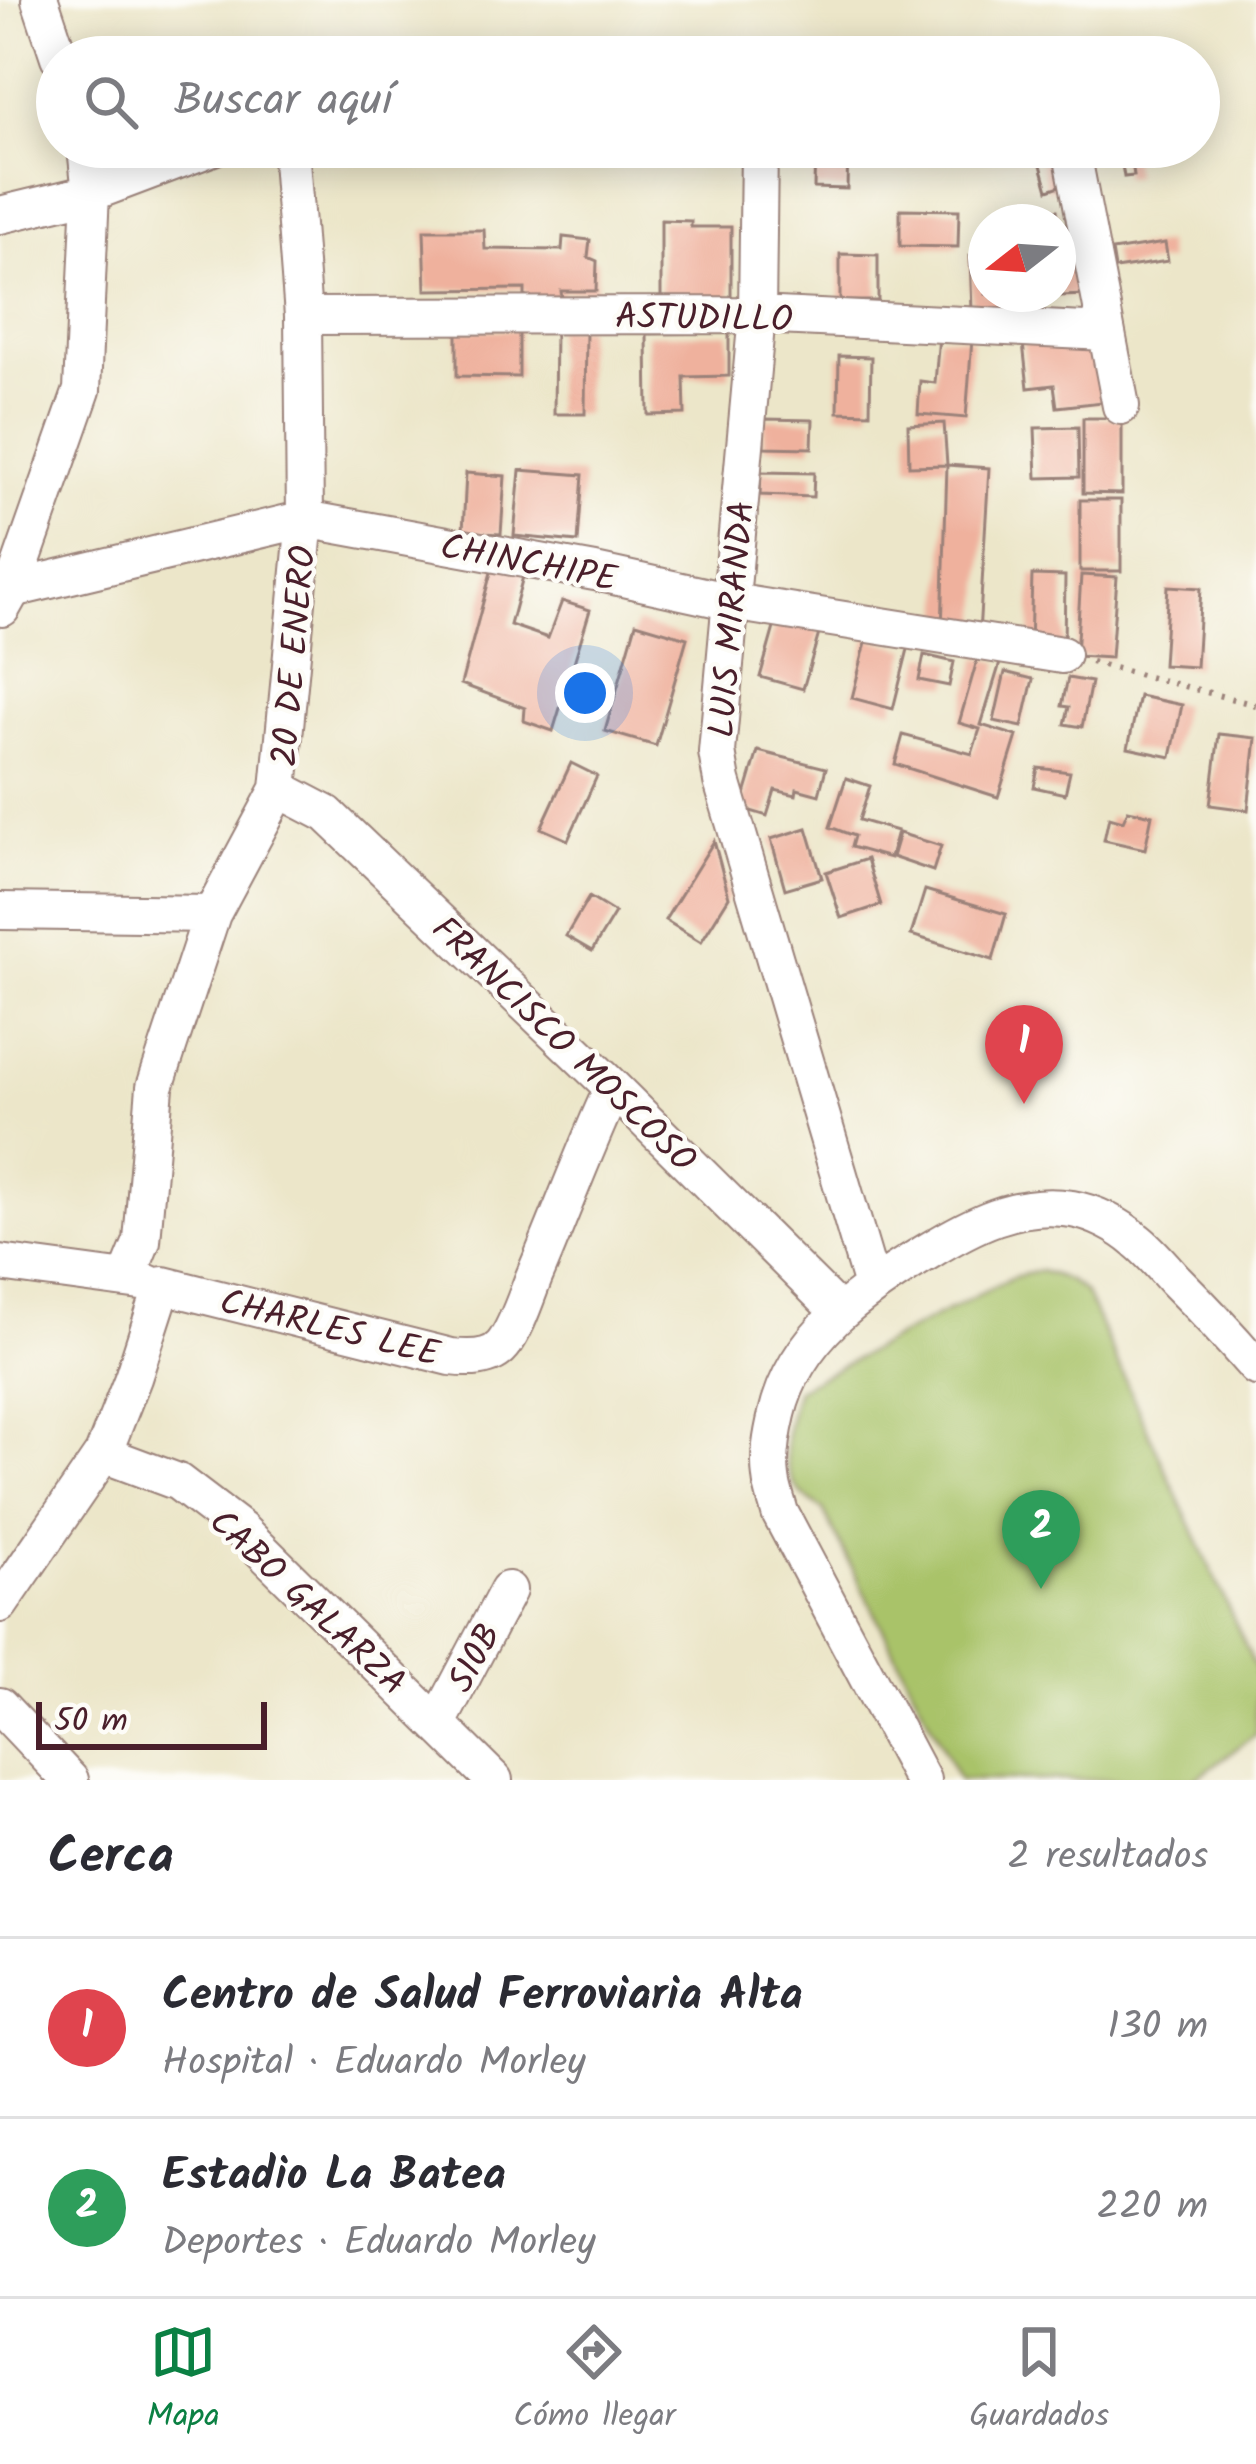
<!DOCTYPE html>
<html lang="es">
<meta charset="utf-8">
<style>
:root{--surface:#fff;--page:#f7f7f7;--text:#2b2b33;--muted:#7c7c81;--line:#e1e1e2;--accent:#0b8043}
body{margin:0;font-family:Kalam,sans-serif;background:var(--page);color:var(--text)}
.compass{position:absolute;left:968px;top:204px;width:108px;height:108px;border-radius:50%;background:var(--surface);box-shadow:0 6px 30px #0003;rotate:253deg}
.scale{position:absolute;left:36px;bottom:30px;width:231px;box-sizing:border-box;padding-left:12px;border:6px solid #4a1f2b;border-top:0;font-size:33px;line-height:42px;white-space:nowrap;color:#4a1f2b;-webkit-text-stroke:9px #fdfcf7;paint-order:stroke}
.you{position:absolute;left:585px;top:693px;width:42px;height:42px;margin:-30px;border:9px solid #fff;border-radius:50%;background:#1a73e8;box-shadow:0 0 0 18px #1a73e833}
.badge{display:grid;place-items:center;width:78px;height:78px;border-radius:50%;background:var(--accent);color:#fff;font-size:39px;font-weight:700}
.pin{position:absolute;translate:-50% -99px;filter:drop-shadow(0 3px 6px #0008)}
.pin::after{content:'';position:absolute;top:63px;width:42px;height:36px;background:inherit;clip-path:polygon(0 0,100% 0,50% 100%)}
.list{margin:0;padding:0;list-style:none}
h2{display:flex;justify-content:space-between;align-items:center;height:156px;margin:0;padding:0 48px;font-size:51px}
h2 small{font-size:39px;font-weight:400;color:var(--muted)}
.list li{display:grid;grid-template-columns:78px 1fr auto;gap:36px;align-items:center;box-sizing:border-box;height:180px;padding:0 48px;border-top:3px solid var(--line)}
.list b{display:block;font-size:45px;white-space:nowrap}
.list p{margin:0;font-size:39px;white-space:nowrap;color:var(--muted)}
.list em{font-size:39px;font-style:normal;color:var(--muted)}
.icon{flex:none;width:66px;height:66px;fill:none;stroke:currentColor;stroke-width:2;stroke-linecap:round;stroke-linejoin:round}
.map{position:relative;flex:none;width:1256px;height:1780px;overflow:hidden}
.search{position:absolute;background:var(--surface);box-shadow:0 6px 30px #0003;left:36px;right:36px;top:36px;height:132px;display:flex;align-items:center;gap:30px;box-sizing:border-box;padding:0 42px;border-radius:66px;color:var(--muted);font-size:45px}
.sheet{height:516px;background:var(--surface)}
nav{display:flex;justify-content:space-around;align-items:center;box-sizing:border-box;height:168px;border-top:3px solid var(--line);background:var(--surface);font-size:33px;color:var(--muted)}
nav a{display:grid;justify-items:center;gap:6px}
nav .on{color:var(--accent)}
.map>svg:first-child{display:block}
.green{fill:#a9c369;stroke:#7a714a;stroke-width:3}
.building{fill:#efb19d}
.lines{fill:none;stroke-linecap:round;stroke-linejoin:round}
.minor-casing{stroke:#9b827a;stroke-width:40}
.path{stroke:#9b827a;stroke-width:6;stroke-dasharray:3 9;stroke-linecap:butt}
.minor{stroke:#fff;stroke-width:36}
.labels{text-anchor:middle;stroke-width:9;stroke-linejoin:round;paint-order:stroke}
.street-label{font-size:36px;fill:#4a1f2b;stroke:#fdfcf7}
</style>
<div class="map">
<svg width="1256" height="1780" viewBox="0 0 1256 1780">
<rect width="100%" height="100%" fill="#fdfcf7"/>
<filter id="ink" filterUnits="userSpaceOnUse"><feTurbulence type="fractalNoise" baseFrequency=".00833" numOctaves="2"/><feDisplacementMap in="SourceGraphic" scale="24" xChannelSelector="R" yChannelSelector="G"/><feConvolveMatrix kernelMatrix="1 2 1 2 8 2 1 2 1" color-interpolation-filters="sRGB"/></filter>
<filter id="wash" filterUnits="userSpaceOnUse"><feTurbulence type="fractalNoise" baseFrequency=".004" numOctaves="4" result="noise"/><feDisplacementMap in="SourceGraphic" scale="48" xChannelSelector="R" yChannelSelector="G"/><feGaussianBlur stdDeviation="2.7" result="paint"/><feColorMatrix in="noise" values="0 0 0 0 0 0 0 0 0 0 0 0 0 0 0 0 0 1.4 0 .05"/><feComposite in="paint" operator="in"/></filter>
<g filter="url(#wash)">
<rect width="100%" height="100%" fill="#ece6c9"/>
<!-- green -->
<path class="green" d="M1040 1271C1058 1276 1072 1280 1086 1294L1256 1669V1734L1194 1780H959L823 1510C816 1504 807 1499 800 1492 776 1465 788 1419 797 1389L1013 1277Z"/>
<g id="blocks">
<!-- building -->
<path class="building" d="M815 147H848L847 189 814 188Z
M1036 147H1059L1069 183 1048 190Z
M1119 147H1130L1134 176 1124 177Z
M900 209 959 210 958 247 900 246Z
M1015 210H1057L1058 222H1015Z
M661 220 691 221V227H731V299L661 298Z
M424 230H484L485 249 562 250 563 237 590 240 588 257 597 261 596 291H561L562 299H525V289L426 290Z
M1165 243 1168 261 1115 269 1112 251Z
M840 254 878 255V301H840Z
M970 256H986V294H1016V310L972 311Z
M1085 259 1087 295 1060 296 1058 260Z
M555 328H586L585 414H554Z
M457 330H519V377L457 376Z
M729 333V376L684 377 685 414 648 415 647 334Z
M1095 335 1103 402 1057 407 1054 385 1028 388 1023 343Z
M939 336 972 339 966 418 918 414 920 381 935 383Z
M839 356 871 357 870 413 838 412Z
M1083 418H1122V494L1083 493Z
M764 419 813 420 812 448 764 447Z
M944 423 947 465 909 466 908 425Z
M1078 427 1079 477 1037 478 1035 428Z
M947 465 989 468 979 634 942 632Z
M520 470 583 475 578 542 514 536Z
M761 472 814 473 813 497 760 495Z
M466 473 505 476 501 534 463 532Z
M1080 500H1121V571H1080Z
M494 561 525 569 510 625 548 638 562 601 590 610 553 731 524 721 525 708 461 684Z
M1032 575 1065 576 1064 647 1030 646Z
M1081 575 1117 577 1111 658 1076 656Z
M1168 586 1201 588 1196 667 1163 665Z
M777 617 820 630 803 689 760 677Z
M636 623 687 638 656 746 605 731Z
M867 638 908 649 893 709 852 698Z
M924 655 954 662 949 686 919 680Z
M978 657 1000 663 981 725 1017 736 998 797 895 764 903 735 972 754 980 729 959 723Z
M1005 672 1033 679 1022 727 994 721Z
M1068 678 1091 682 1082 727 1065 724 1069 707 1062 706Z
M1139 696 1182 705 1171 757 1128 748Z
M1219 734 1256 738 1248 810 1210 805Z
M758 751 826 768 819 795 797 789 796 795 775 790 767 816 741 808Z
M571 763 597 776 568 840 541 828Z
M1038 768 1070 772 1065 794 1034 787Z
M846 778 870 786 859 820 897 831 890 858 851 847 854 836 830 827Z
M1128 810 1152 815 1145 849 1104 840 1109 817 1123 821Z
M807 828 822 878 785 889 771 839Z
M899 833 941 846 933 871 892 857Z
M714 841 729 897 701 942 665 920Z
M867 859 881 905 841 918 826 872Z
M925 890 1006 914 993 960 911 935Z
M589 897 615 913 592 951 566 936Z"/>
</g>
</g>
<g filter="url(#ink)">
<use href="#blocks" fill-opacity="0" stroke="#9b827a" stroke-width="3"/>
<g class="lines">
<!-- minor casing -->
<g class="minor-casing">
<path id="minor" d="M40 0 59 57
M759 147 757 315 717 752 722 781 872 1286
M1071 147 1121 406
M0 215 91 193 213 147
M303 316 757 315 1106 332
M0 592 305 519 595 572 732 602 1062 655
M2 608 11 592 82 390 91 193 86 147
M279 789 327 814 608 1083 839 1312
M0 911 212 914
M0 1263 148 1283
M126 1280 142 1241 155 1087 212 914 279 789 305 519 303 316 290 147
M103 1454 178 1482 241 1530 494 1780
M0 1604 103 1454 133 1378 163 1285 451 1357C468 1359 491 1360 503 1345 516 1329 526 1297 534 1277 561 1214 584 1150 613 1088
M0 1706 70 1780
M438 1723 508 1590
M922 1780 780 1513C777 1501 772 1489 771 1477 768 1456 772 1435 777 1414 795 1336 862 1291 927 1252 971 1225 1018 1200 1072 1209 1095 1213 1120 1226 1137 1241 1151 1252 1163 1267 1175 1280 1203 1308 1230 1337 1256 1367"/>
</g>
<!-- path -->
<path class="path" d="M1091 662 1256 705"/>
<!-- minor -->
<use href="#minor" class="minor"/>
</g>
</g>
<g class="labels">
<!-- street labels -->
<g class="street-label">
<text transform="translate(704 316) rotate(1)" y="13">ASTUDILLO</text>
<text transform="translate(529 561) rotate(11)" y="13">CHINCHIPE</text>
<text transform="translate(730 619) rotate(-85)" y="13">LUIS MIRANDA</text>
<text transform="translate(292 656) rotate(-85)" y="13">20 DE ENERO</text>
<text transform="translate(565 1043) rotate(44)" y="13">FRANCISCO MOSCOSO</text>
<text transform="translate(330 1326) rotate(14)" y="13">CHARLES LEE</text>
<text transform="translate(309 1601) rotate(43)" y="13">CABO GALARZA</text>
<text transform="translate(473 1657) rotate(-62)" y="13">S10B</text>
</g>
</g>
</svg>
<svg class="compass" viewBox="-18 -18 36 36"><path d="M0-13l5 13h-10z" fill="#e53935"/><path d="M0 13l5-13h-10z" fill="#7c7c81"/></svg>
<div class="scale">50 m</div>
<div class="you"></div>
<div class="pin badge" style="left:1024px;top:1104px;background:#e0444e">1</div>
<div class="pin badge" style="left:1041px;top:1589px;background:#2e9e5b">2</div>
<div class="search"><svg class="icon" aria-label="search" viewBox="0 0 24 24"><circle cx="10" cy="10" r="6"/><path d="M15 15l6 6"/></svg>Buscar aquí</div>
</div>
<section class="sheet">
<h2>Cerca<small>2 resultados</small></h2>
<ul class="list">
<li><span class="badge" style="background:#e0444e">1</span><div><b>Centro de Salud Ferroviaria Alta</b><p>Hospital · Eduardo Morley</p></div><em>130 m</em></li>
<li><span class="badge" style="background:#2e9e5b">2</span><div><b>Estadio La Batea</b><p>Deportes · Eduardo Morley</p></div><em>220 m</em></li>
</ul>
</section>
<nav>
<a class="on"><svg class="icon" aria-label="map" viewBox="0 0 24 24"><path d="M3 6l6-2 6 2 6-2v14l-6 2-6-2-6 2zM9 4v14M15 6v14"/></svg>Mapa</a>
<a><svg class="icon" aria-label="directions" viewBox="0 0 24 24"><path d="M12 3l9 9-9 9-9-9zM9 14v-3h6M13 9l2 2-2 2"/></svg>Cómo llegar</a>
<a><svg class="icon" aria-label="saved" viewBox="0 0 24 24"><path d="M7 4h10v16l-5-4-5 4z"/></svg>Guardados</a>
</nav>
